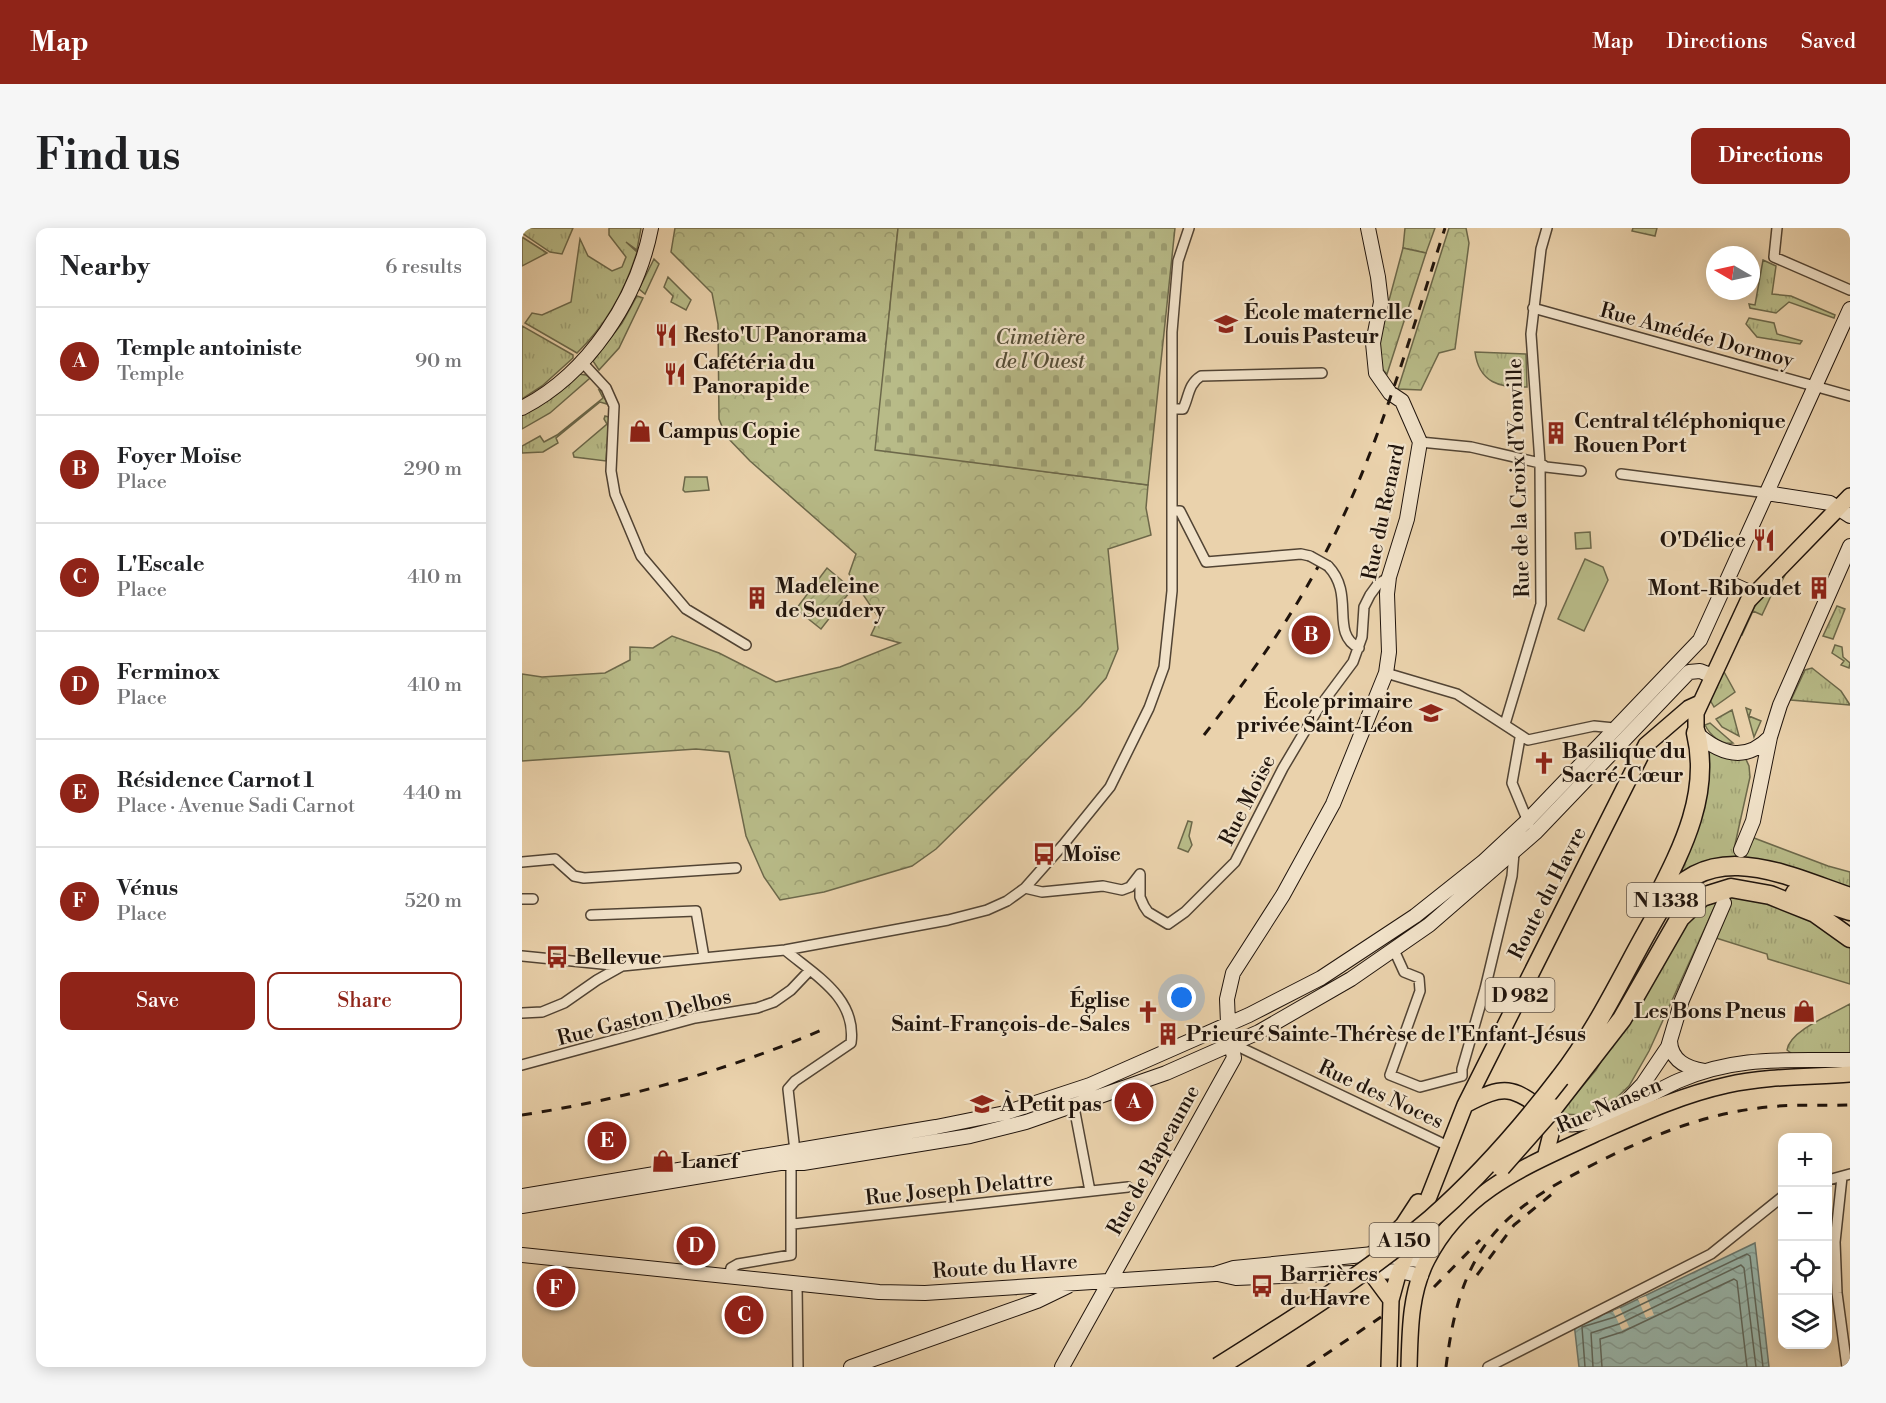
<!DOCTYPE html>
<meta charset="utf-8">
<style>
:root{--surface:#fff;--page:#f6f6f6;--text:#202124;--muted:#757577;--line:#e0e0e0;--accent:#8f2418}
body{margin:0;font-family:"Libre Bodoni",serif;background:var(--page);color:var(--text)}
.controls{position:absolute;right:18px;bottom:18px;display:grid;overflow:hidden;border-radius:12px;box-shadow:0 3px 15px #0003}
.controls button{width:54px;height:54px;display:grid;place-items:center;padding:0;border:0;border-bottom:2px solid var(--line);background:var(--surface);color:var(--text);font:30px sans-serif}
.compass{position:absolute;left:1184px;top:18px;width:54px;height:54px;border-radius:50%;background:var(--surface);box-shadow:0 3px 15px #0003;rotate:279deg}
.you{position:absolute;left:660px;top:770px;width:21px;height:21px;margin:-15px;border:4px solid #fff;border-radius:50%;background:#1a73e8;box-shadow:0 0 0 9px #1a73e833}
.badge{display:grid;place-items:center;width:39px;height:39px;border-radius:50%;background:var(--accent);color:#fff;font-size:20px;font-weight:700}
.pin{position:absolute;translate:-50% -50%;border:3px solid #fff;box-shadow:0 2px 6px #0006}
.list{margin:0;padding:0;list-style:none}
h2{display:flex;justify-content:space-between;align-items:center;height:78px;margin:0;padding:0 24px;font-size:26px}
h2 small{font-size:20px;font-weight:400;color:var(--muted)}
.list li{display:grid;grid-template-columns:39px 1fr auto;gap:18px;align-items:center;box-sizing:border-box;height:108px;padding:0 24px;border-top:2px solid var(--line)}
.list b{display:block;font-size:22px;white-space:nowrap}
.list p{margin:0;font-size:20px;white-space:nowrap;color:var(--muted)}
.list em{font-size:20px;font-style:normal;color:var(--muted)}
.actions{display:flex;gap:12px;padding:18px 24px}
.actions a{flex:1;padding:14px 0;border:2px solid var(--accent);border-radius:12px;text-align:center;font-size:21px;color:var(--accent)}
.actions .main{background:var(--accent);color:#fff}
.icon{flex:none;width:33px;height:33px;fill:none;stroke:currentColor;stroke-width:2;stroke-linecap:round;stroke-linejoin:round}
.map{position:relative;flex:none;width:1328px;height:1139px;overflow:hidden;border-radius:12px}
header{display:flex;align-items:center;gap:36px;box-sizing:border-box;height:84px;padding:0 30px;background:var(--accent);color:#fff}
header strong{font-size:28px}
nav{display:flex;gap:33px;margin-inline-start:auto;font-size:21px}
.intro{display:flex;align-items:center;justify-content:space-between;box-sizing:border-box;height:144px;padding:0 36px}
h1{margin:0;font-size:42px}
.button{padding:15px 27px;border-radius:12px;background:var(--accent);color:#fff;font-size:21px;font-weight:700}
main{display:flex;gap:36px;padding:0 36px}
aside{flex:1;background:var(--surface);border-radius:12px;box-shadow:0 3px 15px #0003}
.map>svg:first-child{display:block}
.grass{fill:url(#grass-tufts);stroke:#6c684a;stroke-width:1.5}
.forest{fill:url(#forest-crowns);stroke:#6c684a;stroke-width:1.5}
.cemetery{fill:url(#cemetery-stones);stroke:#6c684a;stroke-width:1.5}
.park{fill:#b8bb88;stroke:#6c684a;stroke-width:1.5}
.garden{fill:url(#garden-furrows);stroke:#6c684a;stroke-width:1.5}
.water{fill:url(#water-waves);stroke:#68766d;stroke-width:1.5}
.pier{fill:#ead2ac}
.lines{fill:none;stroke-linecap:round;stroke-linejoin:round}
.shore{stroke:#5c665c;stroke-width:1.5}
.street-casing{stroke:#524434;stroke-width:12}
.secondary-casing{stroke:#20140c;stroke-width:16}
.primary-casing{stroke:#20140c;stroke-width:18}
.highway-casing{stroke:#20140c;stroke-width:21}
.street{stroke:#f1e2c9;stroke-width:9}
.secondary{stroke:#f1e2c9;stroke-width:14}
.primary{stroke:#ead2ac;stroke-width:15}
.highway{stroke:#ead2ac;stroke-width:18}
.rail{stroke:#20140c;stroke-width:3;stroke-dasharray:10 10;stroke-linecap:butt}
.street-bridge-casing{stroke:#524434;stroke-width:12;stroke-linecap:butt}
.highway-bridge-casing{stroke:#20140c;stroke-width:21;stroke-linecap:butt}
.street-bridge{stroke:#f1e2c9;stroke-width:9}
.highway-bridge{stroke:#ead2ac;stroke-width:18}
.labels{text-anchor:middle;stroke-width:4.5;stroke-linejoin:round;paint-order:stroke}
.shield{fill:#f1e2c9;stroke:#5f5245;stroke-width:1.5}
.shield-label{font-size:20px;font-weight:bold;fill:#20140c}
.poi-label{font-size:21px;font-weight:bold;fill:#20140c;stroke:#f1e2c9;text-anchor:start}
.street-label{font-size:21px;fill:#20140c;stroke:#f1e2c9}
.park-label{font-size:21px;font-style:italic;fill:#554e37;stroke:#f1e2c9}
</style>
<header>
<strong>Map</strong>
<nav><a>Map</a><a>Directions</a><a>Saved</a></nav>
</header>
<div class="intro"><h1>Find us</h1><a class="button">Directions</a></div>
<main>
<aside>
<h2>Nearby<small>6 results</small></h2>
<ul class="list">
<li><span class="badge">A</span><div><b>Temple antoiniste</b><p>Temple</p></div><em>90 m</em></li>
<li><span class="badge">B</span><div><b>Foyer Moïse</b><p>Place</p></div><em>290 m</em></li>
<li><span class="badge">C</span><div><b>L'Escale</b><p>Place</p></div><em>410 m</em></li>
<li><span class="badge">D</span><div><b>Ferminox</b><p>Place</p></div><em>410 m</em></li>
<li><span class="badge">E</span><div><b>Résidence Carnot 1</b><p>Place · Avenue Sadi Carnot</p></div><em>440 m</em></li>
<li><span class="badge">F</span><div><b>Vénus</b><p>Place</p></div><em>520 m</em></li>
</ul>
<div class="actions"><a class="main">Save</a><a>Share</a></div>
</aside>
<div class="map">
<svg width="1328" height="1139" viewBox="0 0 1328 1139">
<defs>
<pattern id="grass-tufts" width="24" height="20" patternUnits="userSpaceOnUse" patternTransform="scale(1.5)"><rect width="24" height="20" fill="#b8bb88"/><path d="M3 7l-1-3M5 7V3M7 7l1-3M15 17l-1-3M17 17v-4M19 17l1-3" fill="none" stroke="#9ea074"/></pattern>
<pattern id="forest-crowns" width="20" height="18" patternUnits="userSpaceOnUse" patternTransform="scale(1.5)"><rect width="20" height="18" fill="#b8bb88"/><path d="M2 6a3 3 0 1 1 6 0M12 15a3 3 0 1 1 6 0" fill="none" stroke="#9ea074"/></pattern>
<pattern id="cemetery-stones" width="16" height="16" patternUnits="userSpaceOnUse" patternTransform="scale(1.5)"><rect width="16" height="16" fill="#b8bb88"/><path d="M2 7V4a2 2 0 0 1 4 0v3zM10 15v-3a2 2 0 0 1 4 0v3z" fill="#9ea074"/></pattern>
<pattern id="garden-furrows" width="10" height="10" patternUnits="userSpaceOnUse" patternTransform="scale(1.5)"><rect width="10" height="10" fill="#b8bb88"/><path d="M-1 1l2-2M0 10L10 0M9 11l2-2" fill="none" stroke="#9ea074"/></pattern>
<pattern id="water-waves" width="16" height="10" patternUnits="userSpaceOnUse" patternTransform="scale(1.5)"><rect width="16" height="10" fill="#98b7ad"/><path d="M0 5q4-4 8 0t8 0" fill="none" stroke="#839c94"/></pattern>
</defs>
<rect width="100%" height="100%" fill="#ead2ac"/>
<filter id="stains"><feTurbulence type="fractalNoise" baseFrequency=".00333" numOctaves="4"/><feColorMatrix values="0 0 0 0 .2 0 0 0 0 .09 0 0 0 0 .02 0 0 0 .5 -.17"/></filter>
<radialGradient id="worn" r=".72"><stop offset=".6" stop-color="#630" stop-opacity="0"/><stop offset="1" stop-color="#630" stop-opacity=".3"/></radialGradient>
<!-- grass -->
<path class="grass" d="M0 0H51L40 26 28 24 0 5Z
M87 0H119L115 22 104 14 115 24C103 63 85 96 55 125L3 95 10 85 20 87 49 74 58 11 66 28 90 43 100 39 104 29 87 7Z
M883 0H913L904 25 881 20Z
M1111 0H1135L1133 8 1110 3Z
M0 9 25 25 0 38Z
M132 31 137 36 123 66 117 61Z
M1241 32 1254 38 1250 66 1269 68 1313 87 1312 90 1267 74 1254 85 1228 80 1227 76 1233 77Z
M146 49 169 72 164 82 149 74 151 68 142 59Z
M115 68 121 70 97 120 77 142 71 133 100 95Z
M1227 90 1252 95 1255 106 1280 113 1278 116 1235 109 1224 96Z
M0 98 51 127V130L20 158 0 171Z
M953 124 1004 126 1005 159C978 160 957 155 953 124Z
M56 146 64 147 68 150 28 185 0 201V186Z
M77 162 80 163 85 176 78 174 34 210 36 215 21 224 0 225V218L18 208 22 214 35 207 81 170Z
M83 188 87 189 84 233 52 229 51 225 85 196 82 191Z
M1267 339 1258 357 1255 355 1240 387 1231 383 1220 407 1218 406 1237 371Z
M1315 378 1323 381 1311 411 1301 408Z
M1313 417 1320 419 1321 429 1328 435 1327 440 1319 437 1322 433 1310 425Z
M1290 440 1319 463 1328 477 1269 472 1283 442Z
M1201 442 1213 464 1192 479 1188 472Z
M1224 480 1229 482 1227 488 1239 493 1232 509Z
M1210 482 1217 508 1200 499 1194 491Z
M1188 495 1211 515C1199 517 1188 507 1183 497Z
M1185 520 1222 527 1227 538 1228 549 1212 621 1223 624 1232 610 1306 638 1328 644V661C1259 639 1215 607 1150 656Z
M1210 666C1256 675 1293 687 1328 720V756L1246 731 1245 726 1194 710Z
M1197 669 1127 823 1107 858 1088 876 1062 887 1037 886 1074 842 1163 692Z
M1328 776V829L1273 828 1265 822C1268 802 1311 786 1328 776Z"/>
<!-- forest -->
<path class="forest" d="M153 0H376L362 139 443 233 626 257 624 280 629 307 586 321 596 421 584 450 559 478 414 621 390 638 302 664 258 672 242 649 224 608 207 524 174 521 0 533V446L20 449 83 445 108 432V419L131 420 150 408 197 425 254 454 318 439 378 415 349 407 357 390 327 346 334 326 228 233 204 208 197 191 196 96 190 65 149 24Z
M927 0H944L947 15 933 121 917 125 899 162 876 161Z
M881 20 904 25 865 146 860 141 854 121Z"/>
<!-- cemetery -->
<path class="cemetery" d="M376 0H653L626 257 353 222Z"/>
<!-- park -->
<path class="park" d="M163 249H185L187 262 163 264 161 262Z
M1068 304 1069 320 1054 321 1053 305Z
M1063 331 1081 339 1086 352 1062 403 1036 391Z
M666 593 670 594 667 608 670 617 666 624 656 620Z"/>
<!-- garden -->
<path class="garden" d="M305 340 330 361 299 401 274 381Z"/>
<!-- water -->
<path class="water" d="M1233 1015 1247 1139H1057L1052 1095 1091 1083Z"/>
<!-- pier -->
<path class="pier" d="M1124 1068 1132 1087 1124 1090 1116 1071Z
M1098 1080 1107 1099 1100 1102 1091 1083Z"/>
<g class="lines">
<!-- shore -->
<path class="shore" d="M1063 1139 1060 1099 1093 1089 1225 1026 1228 1028 1241 1139
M1071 1139 1069 1105 1097 1096 1219 1037 1222 1040 1234 1139
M1080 1139 1078 1111 1100 1104 1212 1051 1215 1053 1225 1139"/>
<!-- street casing -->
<g class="street-casing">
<path id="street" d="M1255 0 1252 29 1328 62
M1011 80 1328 168
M59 133 84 160 92 178 89 243 93 266 119 328 164 381 224 417
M650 181H661C667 169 666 156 679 148L800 145
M898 214 949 219 1018 235 1024 239 1059 243
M1099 246 1245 265
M651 283H658L684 334 779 326 788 328
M806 338C834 367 807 405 837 420
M864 445 935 466 1006 512 1072 498 1092 500
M983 496 1019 376 1018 235 1009 106 1019 21 1025 0
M998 510 990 555 1007 596
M0 634 33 631 52 648 62 650 214 640
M503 660 520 664 581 658 600 662 608 659 618 646V669L622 678 626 684 646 696 663 684 713 634 761 540 796 481 831 434 840 409 842 379 848 367 856 356 867 349
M0 671H11
M69 687 174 683 182 729
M872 722 882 744 897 750 898 763 868 847 898 859 940 848
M0 728 100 738
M0 785 20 784 42 775 75 752 100 738 263 722 426 692 465 682 485 673 503 660 541 617 588 559 627 480 642 439 650 363V104L656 33 667 0
M711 816 926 918
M0 837 173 790 235 780 252 774 269 762 288 742
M940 848V841L963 761 990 648 992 625
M552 879 568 963
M1320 949 1313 1014 1315 1065 1325 1139
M1306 952 1328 946
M271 996 606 959
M207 1048 209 1040 216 1036 269 1027V934L273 923 266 861 273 853 329 815C335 770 293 747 263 722
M275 1055 276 1139
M966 1139 1189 1026 1260 969"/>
</g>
<!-- secondary casing -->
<g class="secondary-casing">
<path id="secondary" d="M0 180C66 146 115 72 129 0
M1245 265 1308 275 1328 288
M1205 354 1232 366
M1174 505C1198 526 1223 535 1248 509
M1219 622 1231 593 1248 509 1258 477 1328 318
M1148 813C1149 833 1165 840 1182 843
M1102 876 1121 856 1146 819 1160 772 1202 675
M1025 885C1031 889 1038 894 1045 896 1071 901 1131 864 1156 853 1215 827 1266 833 1328 832
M0 968 414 899 483 885 568 857 727 787 799 750 893 688 961 634 1005 593 1178 412 1328 81
M0 978 258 935H281L448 908 504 894 644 845 737 804 829 751 907 697 1014 604 1167 444 1178 443 1191 448
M0 1027 357 1064 403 1065 693 1046 712 1040 851 1026 904 1033
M696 1046 714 1050 878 1043 899 1048
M329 1139 515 1073 546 1058
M540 1139 712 830 706 795 705 771 711 745 761 667 811 576 864 445 867 424 865 366 867 349 885 291 898 214 880 173 868 165 854 145 851 115 859 74 856 49 846 0"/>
</g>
<!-- primary casing -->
<g class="primary-casing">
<path id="primary" d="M1174 505V485L1226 373 1328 268
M943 877C983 856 990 858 1025 885L1029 906 1024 926
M851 1026 881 997 896 974
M849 1045 869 1072
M867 1139 869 1072 875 1050 943 877 1124 517 1167 480 1178 475
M887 1139C888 1103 888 1065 905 1032 940 962 1007 937 1073 906 1116 887 1159 867 1205 857 1245 848 1287 849 1328 846"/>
</g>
<!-- highway casing -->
<g class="highway-casing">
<path id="highway" d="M1273 665 1328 683
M1133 674C1160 621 1189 566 1174 505
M1038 850C1080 796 1106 734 1141 676 1189 608 1265 648 1328 669
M1031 880 1100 791 1158 690 1180 669 1209 660 1248 667 1293 685 1328 710"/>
</g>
<!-- street -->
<use href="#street" class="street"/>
<!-- secondary -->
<use href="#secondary" class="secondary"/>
<!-- primary -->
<use href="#primary" class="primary"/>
<!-- highway -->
<use href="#highway" class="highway"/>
<!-- rail -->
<path class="rail" d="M682 507C724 453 764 398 797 337 854 232 886 114 923 0
M0 887C104 871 205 843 302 801
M955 1047 992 997 1030 966
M912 1059 958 1012
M785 1139 859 1089
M924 1139C938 1024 972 986 1074 935 1128 908 1184 885 1246 879 1273 876 1301 878 1328 877"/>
<!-- street-bridge casing -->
<g class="street-bridge-casing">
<path id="street-bridge" d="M788 328 806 338"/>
</g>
<!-- highway-bridge casing -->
<g class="highway-bridge-casing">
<path id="highway-bridge" d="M979 939 1031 880
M696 1139C769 1093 843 1047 909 991 958 948 999 901 1038 850"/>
</g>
<!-- street-bridge -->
<use href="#street-bridge" class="street-bridge"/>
<!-- highway-bridge -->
<use href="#highway-bridge" class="highway-bridge"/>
</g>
<!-- icons -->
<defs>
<g id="school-bare" transform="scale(1.8)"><path d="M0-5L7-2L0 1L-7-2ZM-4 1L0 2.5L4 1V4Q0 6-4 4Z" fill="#8f2418" stroke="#f1e2c9" stroke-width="2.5" paint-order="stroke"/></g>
<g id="restaurant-bare" transform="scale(1.8)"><path d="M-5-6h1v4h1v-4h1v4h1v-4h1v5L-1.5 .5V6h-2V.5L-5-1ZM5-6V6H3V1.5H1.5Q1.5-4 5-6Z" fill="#8f2418" stroke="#f1e2c9" stroke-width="2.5" paint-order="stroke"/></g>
<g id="shop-bare" transform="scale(1.8)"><path d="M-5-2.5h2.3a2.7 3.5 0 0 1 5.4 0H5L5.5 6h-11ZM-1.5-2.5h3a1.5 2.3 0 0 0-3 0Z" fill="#8f2418" stroke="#f1e2c9" stroke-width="2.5" paint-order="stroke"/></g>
<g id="building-bare" transform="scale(1.8)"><path d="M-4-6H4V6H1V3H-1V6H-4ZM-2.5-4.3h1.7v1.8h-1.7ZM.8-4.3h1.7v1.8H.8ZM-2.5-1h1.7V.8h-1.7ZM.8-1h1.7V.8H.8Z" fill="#8f2418" stroke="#f1e2c9" stroke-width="2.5" paint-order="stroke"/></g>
<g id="church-bare" transform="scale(1.8)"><path d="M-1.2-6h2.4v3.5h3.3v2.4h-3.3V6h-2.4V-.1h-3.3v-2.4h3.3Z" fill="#8f2418" stroke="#f1e2c9" stroke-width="2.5" paint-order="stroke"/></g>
<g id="bus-bare" transform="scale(1.8)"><path d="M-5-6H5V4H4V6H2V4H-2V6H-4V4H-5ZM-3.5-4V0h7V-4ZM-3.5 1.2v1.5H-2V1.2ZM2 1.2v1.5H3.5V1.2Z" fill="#8f2418" stroke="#f1e2c9" stroke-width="2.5" paint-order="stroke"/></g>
</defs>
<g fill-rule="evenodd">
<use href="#school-bare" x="704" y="96"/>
<use href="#restaurant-bare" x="144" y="107"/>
<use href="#restaurant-bare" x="153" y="146"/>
<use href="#shop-bare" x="118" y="203"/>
<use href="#building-bare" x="1034" y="205"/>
<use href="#restaurant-bare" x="1242" y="312"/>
<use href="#building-bare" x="1297" y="360"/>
<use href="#building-bare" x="235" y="370"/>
<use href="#school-bare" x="909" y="485"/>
<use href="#church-bare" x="1022" y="535"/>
<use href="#bus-bare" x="522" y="626"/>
<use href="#bus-bare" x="35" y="729"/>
<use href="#shop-bare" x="1282" y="783"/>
<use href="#church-bare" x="626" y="784"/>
<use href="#building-bare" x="646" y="806"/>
<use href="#school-bare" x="460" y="876"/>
<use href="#shop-bare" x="141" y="933"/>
<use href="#bus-bare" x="740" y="1058"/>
</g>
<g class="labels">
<!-- shield labels -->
<g class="shield">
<rect x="1105" y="655" width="78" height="34" rx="4.5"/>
<rect x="963.5" y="750" width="69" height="34" rx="4.5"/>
<rect x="847.5" y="995" width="69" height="34" rx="4.5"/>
</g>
<g class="shield-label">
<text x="1144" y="679">N 1338</text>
<text x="998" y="774">D 982</text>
<text x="882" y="1019">A 150</text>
</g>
<!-- poi labels -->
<g class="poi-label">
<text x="722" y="91">École maternelle<tspan x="722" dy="24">Louis Pasteur</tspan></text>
<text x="162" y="114">Resto'U Panorama</text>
<text x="171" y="141">Cafétéria du<tspan x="171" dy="24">Panorapide</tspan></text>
<text x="1052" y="200">Central téléphonique<tspan x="1052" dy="24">Rouen Port</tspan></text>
<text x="136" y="210">Campus Copie</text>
<text x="1224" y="319" text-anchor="end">O'Délice</text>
<text x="253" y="365">Madeleine<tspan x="253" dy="24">de Scudery</tspan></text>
<text x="1279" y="367" text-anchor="end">Mont-Riboudet</text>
<text x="891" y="480" text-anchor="end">École primaire<tspan x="891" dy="24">privée Saint-Léon</tspan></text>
<text x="1040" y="530">Basilique du<tspan x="1040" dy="24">Sacré-Cœur</tspan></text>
<text x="540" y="633">Moïse</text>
<text x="53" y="736">Bellevue</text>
<text x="608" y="779" text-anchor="end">Église<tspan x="608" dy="24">Saint-François-de-Sales</tspan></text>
<text x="1264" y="790" text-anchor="end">Les Bons Pneus</text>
<text x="664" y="813">Prieuré Sainte-Thérèse de l'Enfant-Jésus</text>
<text x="478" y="883">À Petit pas</text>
<text x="159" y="940">Lanef</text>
<text x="758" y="1053">Barrières<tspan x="758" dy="24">du Havre</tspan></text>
</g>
<!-- street labels -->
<g class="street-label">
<text transform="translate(1175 107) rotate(15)" y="7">Rue Amédée Dormoy</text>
<text transform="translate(996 250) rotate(-92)" y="7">Rue de la Croix d'Yonville</text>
<text transform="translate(861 284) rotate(-78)" y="7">Rue du Renard</text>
<text transform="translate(725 572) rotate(-63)" y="7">Rue Moïse</text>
<text transform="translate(1025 665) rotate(-63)" y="7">Route du Havre</text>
<text transform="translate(122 789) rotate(-14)" y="7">Rue Gaston Delbos</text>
<text transform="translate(859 866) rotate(25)" y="7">Rue des Noces</text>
<text transform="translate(1087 877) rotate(-23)" y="7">Rue Nansen</text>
<text transform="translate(631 932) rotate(-61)" y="7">Rue de Bapeaume</text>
<text transform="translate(437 960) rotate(-6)" y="7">Rue Joseph Delattre</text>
<text transform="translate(483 1038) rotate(-4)" y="7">Route du Havre</text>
</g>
<!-- park labels -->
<g class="park-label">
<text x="518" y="116">Cimetière<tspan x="518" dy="24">de l'Ouest</tspan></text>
</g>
</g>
<rect width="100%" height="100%" filter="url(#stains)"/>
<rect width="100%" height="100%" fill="url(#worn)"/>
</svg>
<div class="controls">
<button>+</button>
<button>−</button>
<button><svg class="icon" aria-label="locate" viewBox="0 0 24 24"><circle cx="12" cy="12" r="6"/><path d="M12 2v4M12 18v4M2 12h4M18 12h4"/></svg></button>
<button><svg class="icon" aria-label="layers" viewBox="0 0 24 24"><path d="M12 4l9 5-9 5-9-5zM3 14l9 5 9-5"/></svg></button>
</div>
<svg class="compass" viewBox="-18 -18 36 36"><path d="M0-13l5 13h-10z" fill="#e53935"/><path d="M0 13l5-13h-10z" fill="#757577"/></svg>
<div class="you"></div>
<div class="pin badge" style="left:612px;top:874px">A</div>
<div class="pin badge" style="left:789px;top:407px">B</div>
<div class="pin badge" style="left:222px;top:1087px">C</div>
<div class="pin badge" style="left:174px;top:1018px">D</div>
<div class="pin badge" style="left:85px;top:913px">E</div>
<div class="pin badge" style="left:34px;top:1060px">F</div>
</div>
</main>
